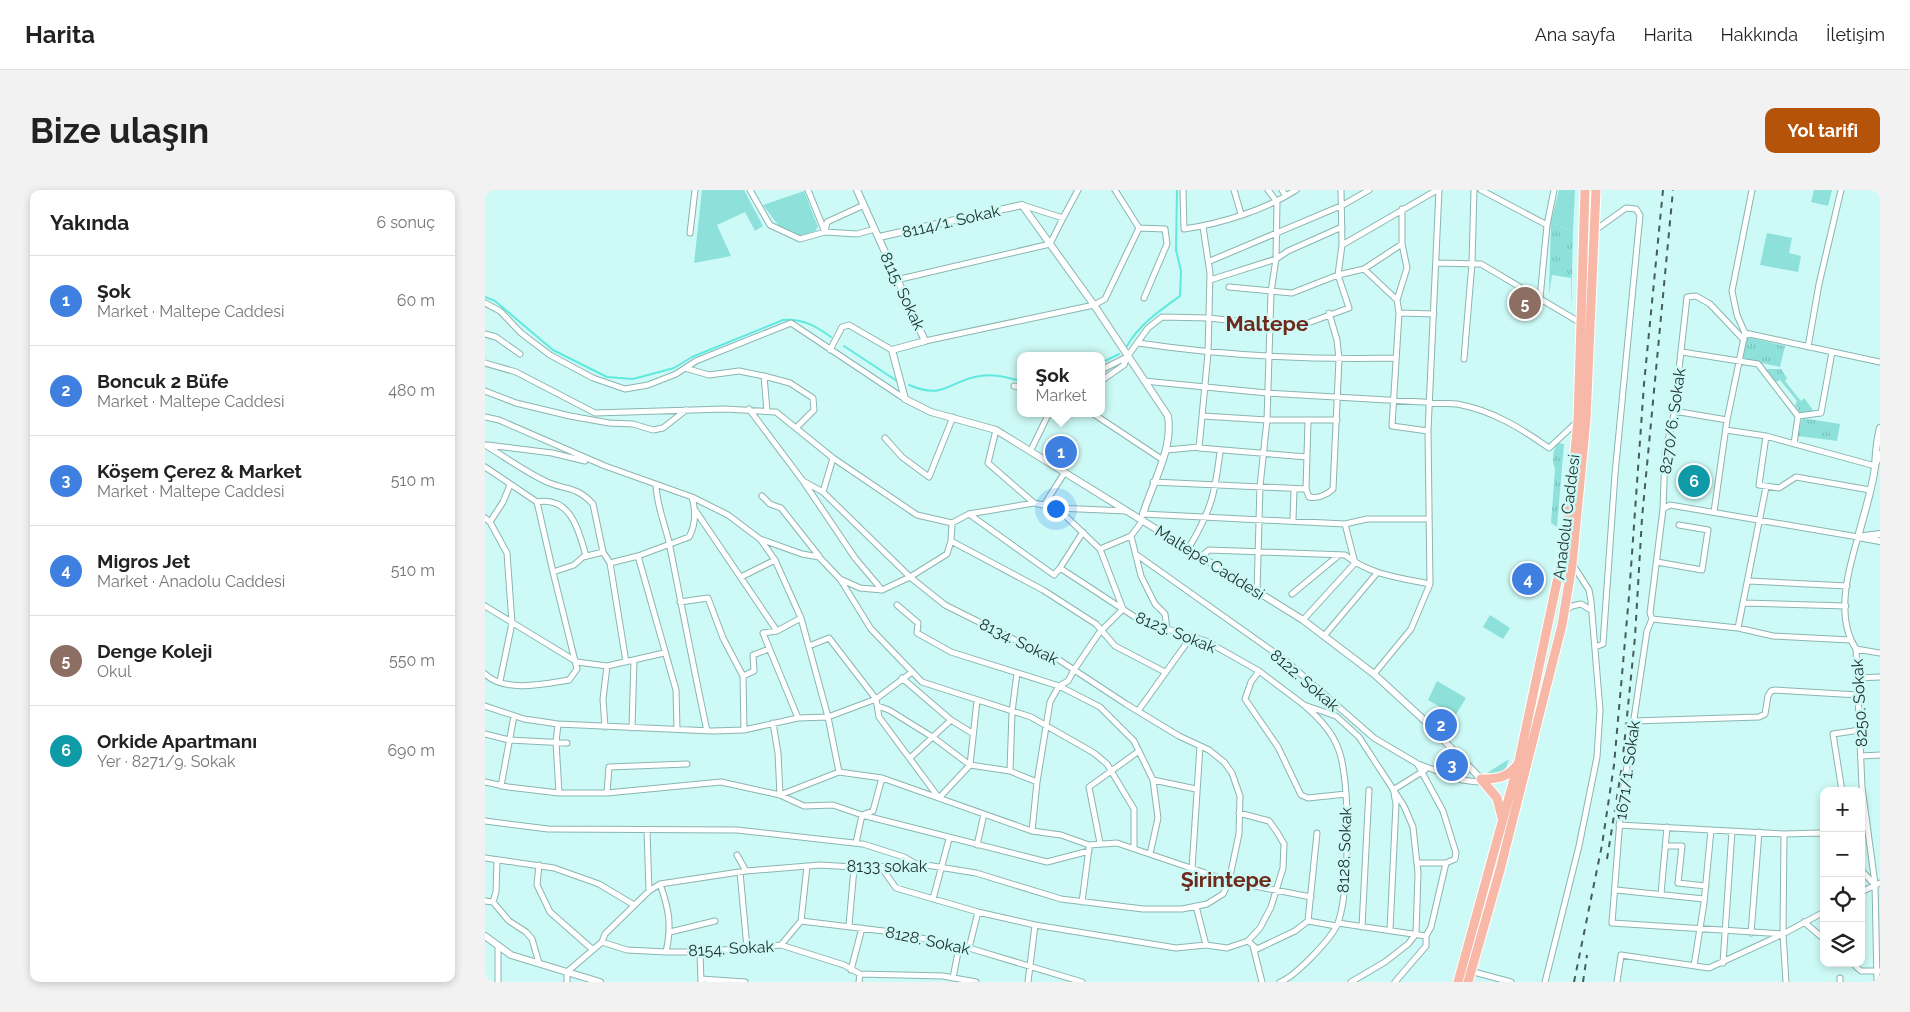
<!DOCTYPE html>
<html lang="tr">
<meta charset="utf-8">
<style>
:root{--surface:#fff;--page:#f2f2f2;--text:#222;--muted:#767676;--line:#e0e0e0;--accent:#b45309}
body{margin:0;font-family:Raleway,sans-serif;background:var(--page);color:var(--text)}
.controls{position:absolute;right:15px;bottom:15px;display:grid;overflow:hidden;border-radius:10px;box-shadow:0 2px 8px #0003}
.controls button{width:45px;height:45px;display:grid;place-items:center;padding:0;border:0;border-bottom:1px solid var(--line);background:var(--surface);color:var(--text);font:25px sans-serif}
.you{position:absolute;left:570px;top:318px;width:18px;height:18px;margin:-12px;border:4px solid #fff;border-radius:50%;background:#1a73e8;box-shadow:0 0 0 8px #1a73e833}
.badge{display:grid;place-items:center;width:32px;height:32px;border-radius:50%;background:var(--accent);color:#fff;font-size:16px;font-weight:700}
.pin{position:absolute;translate:-50% -50%;border:2px solid #fff;box-shadow:0 1px 5px #0006}
.popup{position:absolute;left:532px;top:162px;width:88px;height:65px;box-sizing:border-box;display:grid;place-content:center;border-radius:10px;background:var(--surface);filter:drop-shadow(0 1px 4px #0005);font-size:16px;white-space:nowrap;color:var(--muted)}
.popup b{font-size:19px;color:var(--text)}
.popup::after{content:'';position:absolute;left:50%;top:100%;margin-left:-10px;border:10px solid transparent;border-top-color:var(--surface)}
.list{margin:0;padding:0;list-style:none}
h2{display:flex;justify-content:space-between;align-items:center;height:65px;margin:0;padding:0 20px;font-size:21px}
h2 small{font-size:16px;font-weight:400;color:var(--muted)}
.list li{display:grid;grid-template-columns:32px 1fr auto;gap:15px;align-items:center;box-sizing:border-box;height:90px;padding:0 20px;border-top:1px solid var(--line)}
.list b{display:block;font-size:19px;white-space:nowrap}
.list p{margin:0;font-size:16px;white-space:nowrap;color:var(--muted)}
.list em{font-size:16px;font-style:normal;color:var(--muted)}
.icon{flex:none;width:28px;height:28px;fill:none;stroke:currentColor;stroke-width:2;stroke-linecap:round;stroke-linejoin:round}
.map{position:relative;flex:none;width:1395px;height:792px;overflow:hidden;border-radius:10px}
header{display:flex;align-items:center;gap:30px;box-sizing:border-box;height:70px;padding:0 25px;background:var(--surface);border-bottom:1px solid var(--line)}
header strong{font-size:24px}
nav{display:flex;gap:28px;margin-inline-start:auto;font-size:18px}
.intro{display:flex;align-items:center;justify-content:space-between;box-sizing:border-box;height:120px;padding:0 30px}
h1{margin:0;font-size:35px}
.button{padding:12px 22px;border-radius:10px;background:var(--accent);color:#fff;font-size:18px;font-weight:700}
main{display:flex;gap:30px;padding:0 30px}
aside{flex:1;background:var(--surface);border-radius:10px;box-shadow:0 2px 8px #0003}
.map>svg:first-child{display:block}
.grass{fill:url(#grass-tufts)}
.park{fill:#8ee1da}
.lines{fill:none;stroke-linecap:round;stroke-linejoin:round}
.stream{stroke:#60e9df;stroke-width:2}
.minor-casing{stroke:#8ab5b1;stroke-width:7}
.tertiary-casing{stroke:#8ab5b1;stroke-width:8}
.trunk-casing{stroke:#fff;stroke-width:11}
.minor{stroke:#fff;stroke-width:5}
.tertiary{stroke:#fff;stroke-width:6}
.trunk{stroke:#f8b8a8;stroke-width:9}
.rail{stroke:#455c5a;stroke-width:2;stroke-dasharray:6 6;stroke-linecap:butt}
.labels{text-anchor:middle;stroke-width:5;stroke-linejoin:round;paint-order:stroke}
.street-label{font-size:16px;fill:#223432;stroke:#cdfaf6}
.district-label{font-size:21px;font-weight:bold;fill:#6e2a1c;stroke:#cdfaf6}
</style>
<header>
<strong>Harita</strong>
<nav><a>Ana sayfa</a><a>Harita</a><a>Hakkında</a><a>İletişim</a></nav>
</header>
<div class="intro"><h1>Bize ulaşın</h1><a class="button">Yol tarifi</a></div>
<main>
<aside>
<h2>Yakında<small>6 sonuç</small></h2>
<ul class="list">
<li><span class="badge" style="background:#3f7fe0">1</span><div><b>Şok</b><p>Market · Maltepe Caddesi</p></div><em>60 m</em></li>
<li><span class="badge" style="background:#3f7fe0">2</span><div><b>Boncuk 2 Büfe</b><p>Market · Maltepe Caddesi</p></div><em>480 m</em></li>
<li><span class="badge" style="background:#3f7fe0">3</span><div><b>Köşem Çerez &amp; Market</b><p>Market · Maltepe Caddesi</p></div><em>510 m</em></li>
<li><span class="badge" style="background:#3f7fe0">4</span><div><b>Migros Jet</b><p>Market · Anadolu Caddesi</p></div><em>510 m</em></li>
<li><span class="badge" style="background:#8d6e63">5</span><div><b>Denge Koleji</b><p>Okul</p></div><em>550 m</em></li>
<li><span class="badge" style="background:#0f9aa8">6</span><div><b>Orkide Apartmanı</b><p>Yer · 8271/9. Sokak</p></div><em>690 m</em></li>
</ul>
</aside>
<div class="map">
<svg width="1395" height="792" viewBox="0 0 1395 792">
<defs>
<pattern id="grass-tufts" width="24" height="20" patternUnits="userSpaceOnUse" patternTransform="scale(1.25)"><rect width="24" height="20" fill="#8ee1da"/><path d="M3 7l-1-3M5 7V3M7 7l1-3M15 17l-1-3M17 17v-4M19 17l1-3" fill="none" stroke="#7ac2bc"/></pattern>
</defs>
<rect width="100%" height="100%" fill="#cdfaf6"/>
<!-- grass -->
<path class="grass" d="M1066 32 1088 42 1086 120V88L1067 85 1064 105Z
M1262 147 1300 156 1295 177 1258 169Z
M1280 179H1296L1302 188 1300 191 1316 211 1319 208 1328 220 1326 223 1315 222 1310 215 1312 211 1295 190 1291 192Z
M1317 228 1355 234 1352 251 1313 246Z
M1073 253 1079 254 1072 337 1066 333 1070 279C1067 270 1067 261 1073 253Z
M1024 569 1021 578 1015 584 1002 583Z"/>
<!-- park -->
<path class="park" d="M217 0H259L278 36 270 41 260 22 232 35 246 66 209 73Z
M1074 0H1090L1088 42 1066 32Z
M1329 0H1347L1343 16 1326 12Z
M319 1 333 37 330 41 315 46 296 39 278 15Z
M1282 43 1307 48 1304 63 1316 66 1313 82 1275 75Z
M1005 425 1025 438 1018 449 998 437Z
M952 491 981 508 970 526 943 510Z"/>
<g class="lines">
<!-- stream -->
<path class="stream" d="M0 107 10 111 68 160 122 187 148 189 189 178 207 167 298 130C317 128 331 136 346 147
M359 156 412 191
M642 156C655 134 674 121 695 106L696 81 691 60 692 0
M616 173 634 164
M424 195C458 209 460 194 490 187 506 183 521 187 536 191"/>
<!-- minor casing -->
<g class="minor-casing">
<path id="minor" d="M265 0 285 35 315 49 340 42 342 32 379 15
M323 0 340 42 372 44 390 39
M630 0 654 38
M698 0 699 39C735 34 780 20 811 0
M749 0 756 24
M797 0 801 6
M996 0 1062 35
M537 15 578 28 593 0
M917 19V54L922 78 912 110 914 123 907 236 943 241
M718 37 725 83 723 163 714 258 822 267
M654 38 680 39 682 54 659 108
M1109 41 1141 18 1151 19 1155 25 1130 284 1118 454 1110 457
M205 43 210 0
M857 55 952 0
M725 71 858 15 884 0
M951 73 996 74 1096 133
M879 79 912 110
M411 90 565 54 578 28
M725 90 791 69 803 61 857 37
M744 97 807 103 853 85 879 79 917 54
M1055 108 1062 35 1069 0
M0 113 15 121 36 143 65 165 108 188 140 199 163 195 191 184 211 171 306 133 420 209
M914 123 949 124
M1260 143 1252 125 1247 101 1267 0
M1260 143 1395 172
M0 144 11 147 35 164
M440 151 609 115 620 109 654 38
M653 153C741 166 822 170 911 168
M1323 157 1334 94 1356 0
M345 160 357 137 364 135 407 160
M1197 162 1273 174 1313 226
M979 169 987 73 989 0
M0 173 31 182 110 223 240 219 291 222 348 268 432 325 467 333
M200 178 224 185 254 181 279 186 305 193 328 208 329 220 311 238
M616 180 642 167
M279 186 282 221
M616 191 639 175 642 167 663 138 677 127 723 128 812 137 864 118 853 85 857 55 856 0
M659 191 782 203 972 214C1006 220 1036 238 1064 258L1093 231
M529 196 536 198
M0 201 31 213 85 226 124 233 148 234 168 240 178 238 201 220
M1189 221 1242 230
M607 223 678 270
M718 226 782 230H852
M1313 226 1336 223 1347 162
M0 227 14 230 120 276 207 307 243 325 275 349 290 370 316 428 343 527 391 509 427 482
M511 240 503 273 549 313
M1241 240 1281 246 1390 276
M1281 246 1274 295 1294 298 1311 287 1385 300
M400 248 417 267 444 287 468 227
M1309 254 1313 226
M0 255C20 267 39 281 60 291 80 301 89 294 108 314L118 362
M3 255 67 263 100 271
M546 260 564 223
M682 260 714 257
M0 277 52 312 68 382 89 375 98 367 118 362 125 373 153 366 191 500 192 539
M318 291 370 368 397 400
M668 292 821 299 823 231
M171 294C171 315 181 336 185 357 197 418 209 480 222 541
M821 299 824 307C832 309 842 305 848 299L854 169 852 150 844 123
M338 302 348 268
M277 306 285 314 296 318 334 366
M52 312C86 306 94 341 101 366
M559 315 580 282
M572 318 615 359
M1178 319 1185 315 1373 347C1363 381 1350 427 1371 459L1377 597 1390 694 1392 792
M210 320 292 441
M1229 322 1242 230 1260 143
M484 324 569 385 575 378 656 431 721 451 774 481 819 515 851 526 874 547 919 616 928 637 933 683 931 744 923 754 900 772 866 792
M658 324 860 334
M0 328 5 332 22 363 27 433 15 491
M808 330 809 299
M5 332 18 312 25 295
M646 346 656 386 670 414 680 424 682 439
M275 349 317 364 334 367 355 389 375 398 397 400 425 387 462 364 466 351 467 333 484 324 549 313 572 318 641 321
M466 351 558 400 611 434 630 456 680 482
M706 354C727 318 730 302 735 262
M652 365 800 470 889 548 933 574 977 590 992 592 996 589
M153 366 204 347C211 334 211 321 207 307
M717 366 724 360 860 365C885 385 915 388 945 394
M1172 372 1217 380 1223 340 1194 335
M125 373 141 472
M575 378 598 342
M256 387 290 370
M355 389 386 439 437 492 546 527 609 563 622 574 649 619V658
M1263 391 1362 396
M772 402 775 296 782 230 786 102 791 69 792 12 783 0
M807 404 854 365
M195 412 223 408 238 448 258 486 259 540
M1258 413 1361 416
M412 415 433 433 432 443 466 462 574 496 615 517 649 551 668 590 673 628 665 664
M0 416 92 472 122 476 179 463
M1080 421 1087 416 1096 414 1106 420
M1167 429 1162 441 1136 616 1127 733 1298 744
M1167 429 1165 423 1178 319 1180 263 1189 224 1202 107 1211 106 1225 114 1259 150
M1167 429 1253 438 1288 446 1365 450
M818 430 870 373 860 334 882 329H944
M1253 438 1281 297
M839 446 892 383
M324 456 344 448 391 509 394 527 454 608 485 575 492 511
M1371 459 1395 463
M774 481 766 492 760 509 793 557 816 605 823 608 861 604
M0 484C20 503 59 494 84 490L92 479 68 382
M889 484 926 439 945 394 943 241 954 0
M258 486 269 481 268 465 284 459
M417 488 466 530 487 543
M1372 488 1395 487
M0 516 39 529 73 534 227 541 259 540 313 528 343 527 354 582
M393 516 404 520 449 548 485 575 525 581 552 592
M653 521 706 447
M313 528 278 443 292 441 316 428
M1148 531 1274 527 1280 524 1283 506 1286 501 1290 500 1373 505
M288 533 293 563 295 605 319 616 348 615 377 625 388 621 397 588
M73 534 71 552 74 603
M120 537 118 509 122 476
M147 538 149 470
M0 544 24 550 82 553
M1376 566 1395 565
M425 568 466 530
M525 581 527 522 532 483
M668 590 711 599
M0 592 23 597 74 603H122L236 592 295 605 354 582 397 588 547 641 576 645 604 655 632 653 744 691 826 707
M16 596 29 526
M908 600 940 580
M1357 601 1348 544 1375 540
M122 603 124 577 202 574
M0 631 63 639 252 640 378 654 419 667 429 673
M1134 635 1299 644 1335 643 1339 646
M162 641 164 701
M547 641 552 592 565 512 574 496 583 491 589 480 614 443 638 419 615 359 646 346 658 330
M1299 644 1298 744 1301 792
M371 653 377 625 562 672 604 661
M615 653 604 597 654 561
M492 655 499 624
M1180 656H1197L1193 693 1221 696
M252 665 261 681
M0 668 69 678 114 694 149 715
M932 673H961
M54 675 52 695 65 722 107 759
M396 677 411 698 493 722 550 735 691 758 721 755 742 758 763 751 775 738 786 717 798 678 799 654 792 642 784 631 754 623
M707 679 715 556
M1376 680 1389 694
M255 682 262 758
M175 694C184 719 187 736 181 762
M1131 700 1219 709
M1376 702 1395 693
M1176 704 1182 637
M448 709 464 649
M0 711 8 712 11 702 12 671
M8 712 24 731 41 742 47 749 54 773
M597 712 604 658
M711 716 721 755
M316 731 322 676
M823 731 851 736
M1319 732 1339 749
M853 733 941 746
M364 735 369 678
M877 737 884 600
M905 740 911 614 909 603
M185 742 230 731
M1266 743 1274 642
M763 751 772 759 810 741 823 731 832 643
M117 752 142 760 181 762H215L296 755 359 775 375 784 458 786 491 792
M13 755V792
M296 755 316 731 407 742 484 758 597 792
M768 756 777 792
M484 758 493 722
M215 762 216 792
M1238 773 1247 641
M1367 773 1376 781H1395
M1209 776 1219 713 1226 640
M366 780 377 738
M985 781 1026 792
M468 788 474 757
M216 789 260 792
M82 792V782L117 752 120 744 164 701 175 694 261 681 335 675 385 678 429 673 491 683 576 709 658 719H697L722 714 738 704 744 691 754 644 755 606 747 583 739 572 724 560 694 546 641 514 565 464 544 457 460 415 425 387 338 302 318 291 264 219
M374 792 375 784
M543 792 550 735
M795 792C810 787 847 748 853 733 865 701 866 589 853 558 847 542 833 527 820 516
M910 792 941 756V746L946 737 961 673 970 669 971 663 958 621 933 575
M1060 792 1094 656 1112 567 1115 520 1106 411 1104 400 1088 375
M1132 792 1136 765 1224 778 1298 744 1339 722
M1355 792V788"/>
</g>
<!-- tertiary casing -->
<g class="tertiary-casing">
<path id="tertiary" d="M372 0 440 151 407 160 420 209 446 222 511 240 818 430 889 484 939 530 996 589
M394 47 537 15 609 115 683 226C688 260 668 291 658 324
M1390 275 1395 264
M1379 346 1395 344
M1373 347C1379 324 1387 300 1390 277 1391 262 1391 253 1395 238
M1373 347 1395 351
M0 746 26 765 115 792"/>
</g>
<!-- trunk casing -->
<g class="trunk-casing">
<path id="trunk" d="M996 589 1012 608 1017 627
M996 589C1013 589 1022 588 1033 574
M973 792 1034 571 1081 349 1093 231 1100 0
M983 792 1015 680 1077 435 1087 375 1101 229 1111 0"/>
</g>
<!-- minor -->
<use href="#minor" class="minor"/>
<!-- tertiary -->
<use href="#tertiary" class="tertiary"/>
<!-- trunk -->
<use href="#trunk" class="trunk"/>
<!-- rail -->
<path class="rail" d="M1122 669 1137 576 1150 447 1157 328 1188 0
M1089 792 1117 655 1129 575 1144 406 1159 194 1178 0
M1098 792 1102 765"/>
</g>
<g class="labels">
<!-- street labels -->
<g class="street-label">
<text transform="translate(466 31) rotate(-13)" y="6">8114/1. Sokak</text>
<text transform="translate(418 101) rotate(65)" y="6">8115. Sokak</text>
<text transform="translate(1187 231) rotate(-82)" y="6">8270/6. Sokak</text>
<text transform="translate(1081 327) rotate(-83)" y="6">Anadolu Caddesi</text>
<text transform="translate(725 372) rotate(32)" y="6">Maltepe Caddesi</text>
<text transform="translate(691 442) rotate(22)" y="6">8123. Sokak</text>
<text transform="translate(534 451) rotate(26)" y="6">8134. Sokak</text>
<text transform="translate(820 490) rotate(41)" y="6">8122. Sokak</text>
<text transform="translate(1374 513) rotate(-93)" y="6">8250. Sokak</text>
<text transform="translate(1142 580) rotate(-82)" y="6">1671/1. Sokak</text>
<text transform="translate(859 660) rotate(-88)" y="6">8128. Sokak</text>
<text x="402" y="682">8133 sokak</text>
<text transform="translate(443 750) rotate(12)" y="6">8128. Sokak</text>
<text transform="translate(246 758) rotate(-3)" y="6">8154. Sokak</text>
</g>
<!-- district labels -->
<g class="district-label">
<text x="782" y="141">Maltepe</text>
<text x="741" y="697">Şirintepe</text>
</g>
</g>
</svg>
<div class="controls">
<button>+</button>
<button>−</button>
<button><svg class="icon" aria-label="locate" viewBox="0 0 24 24"><circle cx="12" cy="12" r="6"/><path d="M12 2v4M12 18v4M2 12h4M18 12h4"/></svg></button>
<button><svg class="icon" aria-label="layers" viewBox="0 0 24 24"><path d="M12 4l9 5-9 5-9-5zM3 14l9 5 9-5"/></svg></button>
</div>
<div class="you"></div>
<div class="pin badge" style="left:576px;top:262px;background:#3f7fe0">1</div>
<div class="popup"><b>Şok</b>Market</div>
<div class="pin badge" style="left:956px;top:535px;background:#3f7fe0">2</div>
<div class="pin badge" style="left:967px;top:575px;background:#3f7fe0">3</div>
<div class="pin badge" style="left:1043px;top:389px;background:#3f7fe0">4</div>
<div class="pin badge" style="left:1040px;top:113px;background:#8d6e63">5</div>
<div class="pin badge" style="left:1209px;top:291px;background:#0f9aa8">6</div>
</div>
</main>
